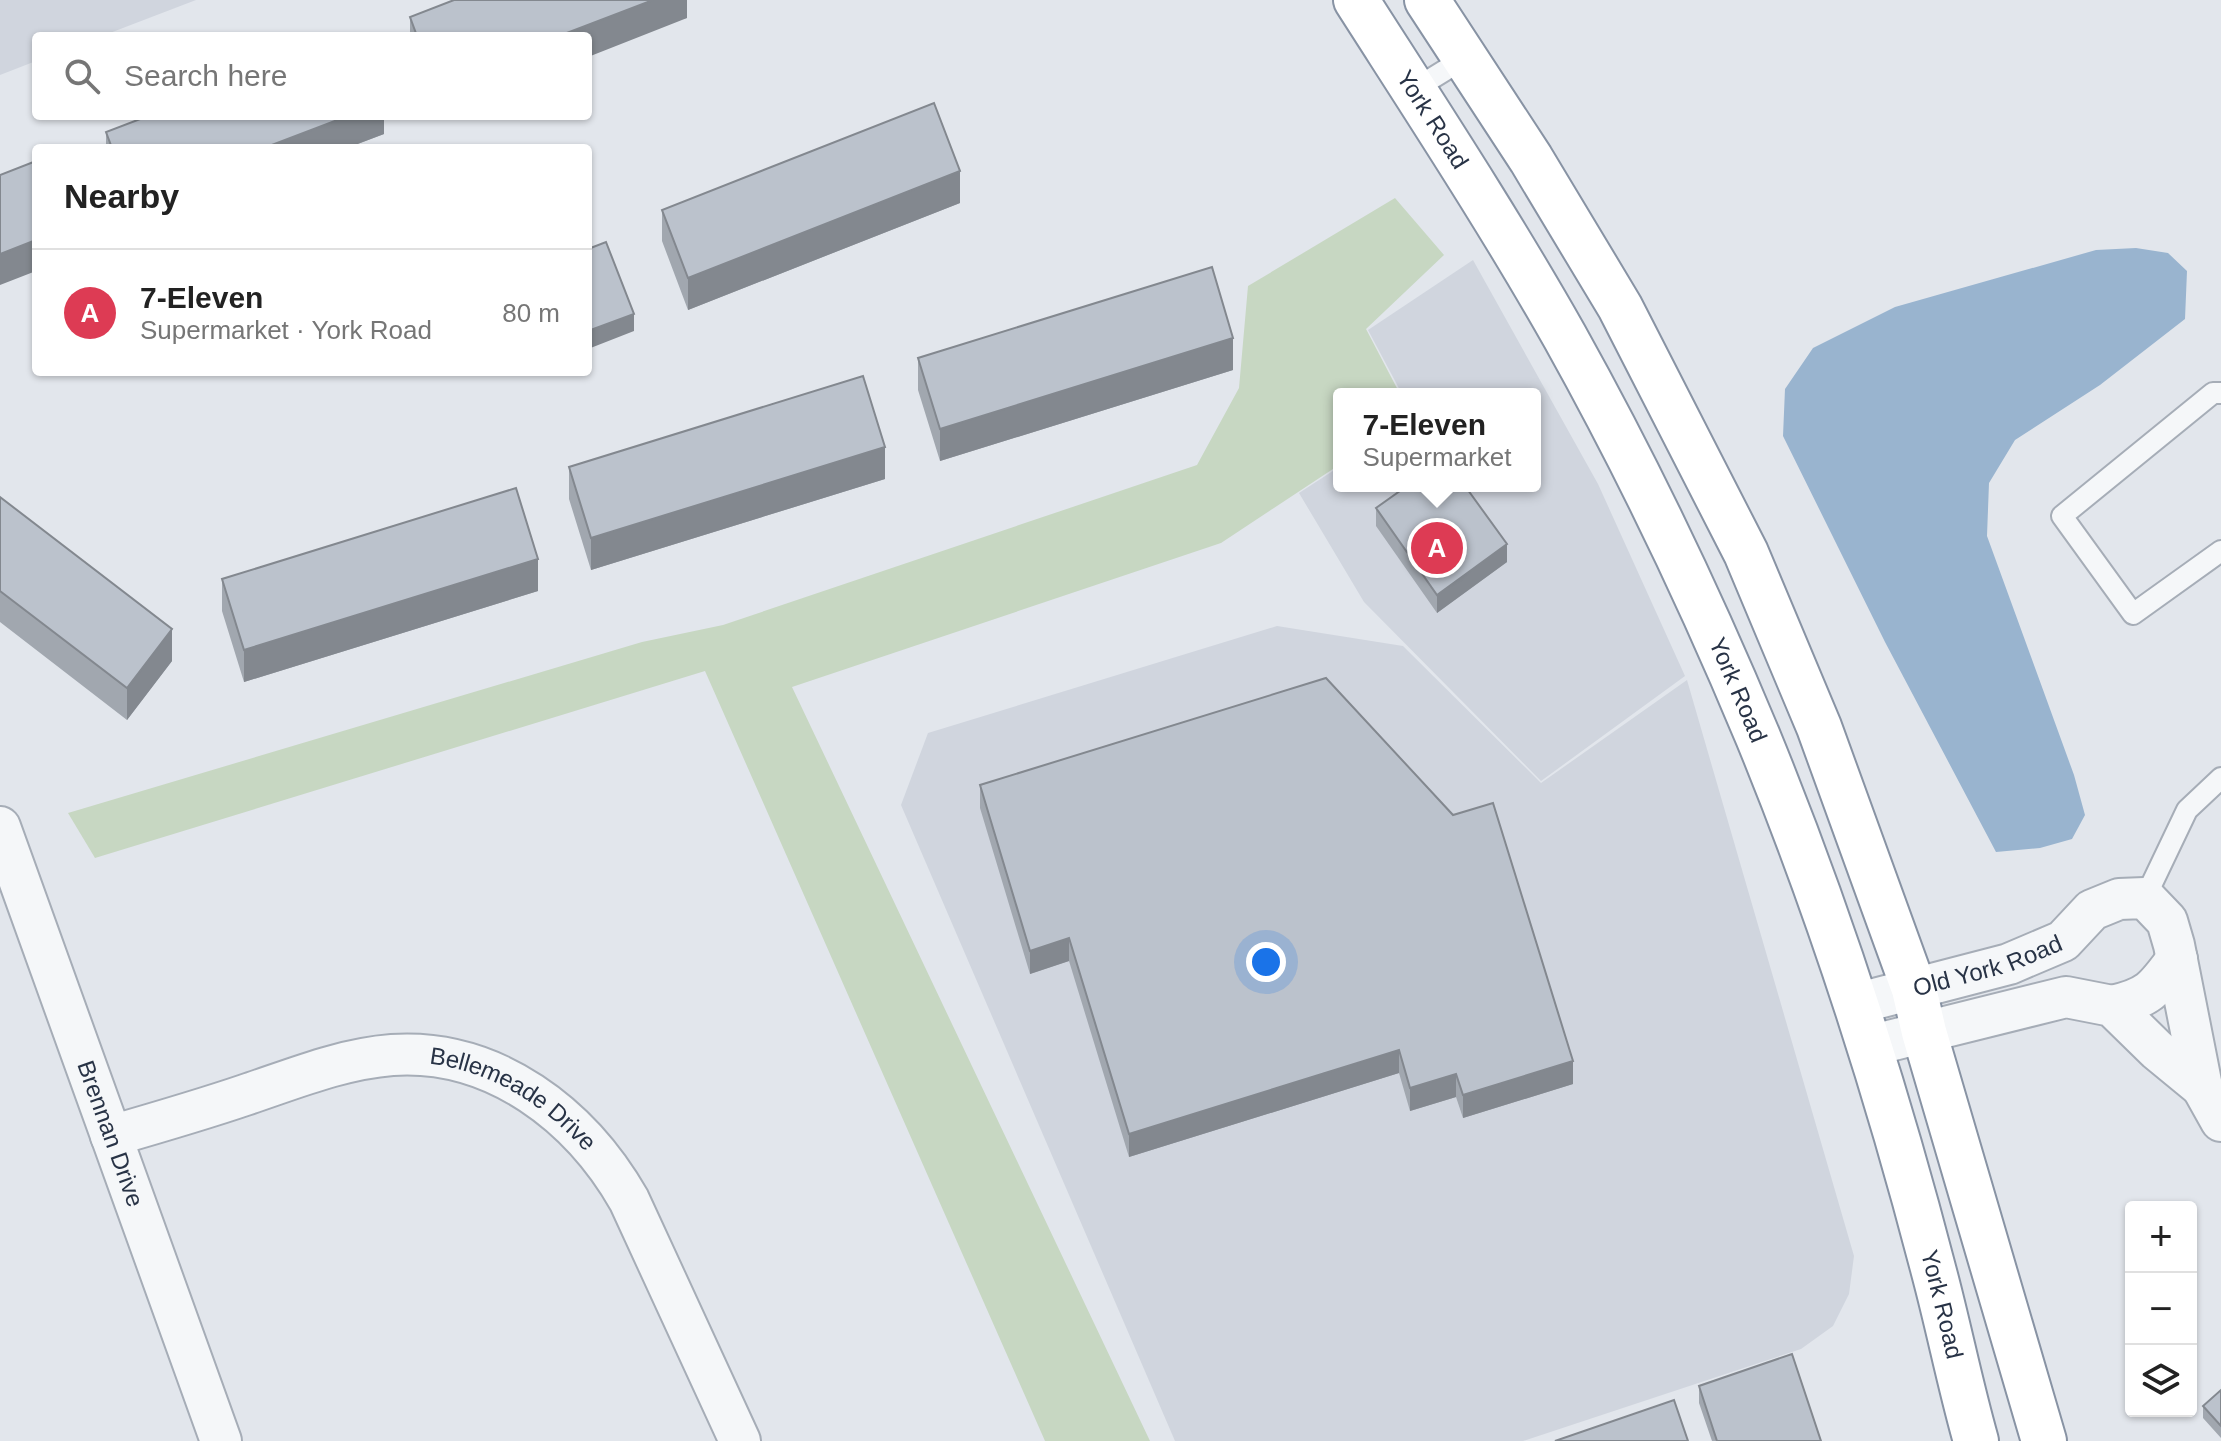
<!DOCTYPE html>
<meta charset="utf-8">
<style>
:root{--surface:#fff;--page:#f2f2f2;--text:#222;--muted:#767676;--line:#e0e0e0;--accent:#dd3b54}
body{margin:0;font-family:Helvetica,sans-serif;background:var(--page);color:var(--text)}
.controls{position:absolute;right:24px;bottom:24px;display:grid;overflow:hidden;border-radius:8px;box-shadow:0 2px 6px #0004}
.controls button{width:72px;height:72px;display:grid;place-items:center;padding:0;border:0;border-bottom:2px solid var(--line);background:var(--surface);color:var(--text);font:40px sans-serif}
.you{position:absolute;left:1266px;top:962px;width:28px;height:28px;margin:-20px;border:6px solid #fff;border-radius:50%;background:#1a73e8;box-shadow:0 0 0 12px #1a73e833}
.badge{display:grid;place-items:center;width:52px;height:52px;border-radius:50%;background:var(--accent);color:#fff;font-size:26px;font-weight:700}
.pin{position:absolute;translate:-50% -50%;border:4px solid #fff;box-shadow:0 2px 8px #0006}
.popup{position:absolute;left:1333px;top:388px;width:208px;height:104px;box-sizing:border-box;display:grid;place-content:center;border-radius:8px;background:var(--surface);filter:drop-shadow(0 2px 6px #0005);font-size:26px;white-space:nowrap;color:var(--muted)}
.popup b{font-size:30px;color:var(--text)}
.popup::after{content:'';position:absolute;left:50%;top:100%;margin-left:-16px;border:16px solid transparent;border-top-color:var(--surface)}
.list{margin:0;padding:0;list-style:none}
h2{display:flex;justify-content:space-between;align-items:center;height:104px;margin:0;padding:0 32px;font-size:34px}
h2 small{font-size:26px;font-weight:400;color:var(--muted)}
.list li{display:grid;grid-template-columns:52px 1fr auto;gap:24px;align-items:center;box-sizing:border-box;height:128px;padding:0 32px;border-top:2px solid var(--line)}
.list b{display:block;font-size:30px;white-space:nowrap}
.list p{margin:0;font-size:26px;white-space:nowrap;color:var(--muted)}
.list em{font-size:26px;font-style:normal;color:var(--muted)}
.icon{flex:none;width:44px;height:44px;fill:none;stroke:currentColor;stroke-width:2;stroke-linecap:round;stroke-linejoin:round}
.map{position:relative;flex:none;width:2221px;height:1441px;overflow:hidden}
.search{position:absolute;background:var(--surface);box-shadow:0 2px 6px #0004;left:32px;top:32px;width:560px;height:88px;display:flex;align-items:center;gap:20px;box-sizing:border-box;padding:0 28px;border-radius:8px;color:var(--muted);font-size:30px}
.panel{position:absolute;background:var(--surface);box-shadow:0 2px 6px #0004;left:32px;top:144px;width:560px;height:232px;border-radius:8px}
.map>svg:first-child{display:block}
.built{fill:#d0d5de}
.green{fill:#c7d7c2}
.water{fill:#99b4cf}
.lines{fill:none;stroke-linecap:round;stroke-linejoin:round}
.service-casing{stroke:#a6adb7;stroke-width:24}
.minor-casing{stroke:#a6adb7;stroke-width:44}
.trunk-casing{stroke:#8893a4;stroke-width:48}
.service{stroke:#f5f7f9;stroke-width:20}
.minor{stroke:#f5f7f9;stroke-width:40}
.trunk{stroke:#fff;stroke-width:44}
.wall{fill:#a1a7af}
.shaded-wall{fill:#83888f}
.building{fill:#bbc2cc;stroke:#83888f;stroke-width:2}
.labels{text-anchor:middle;stroke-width:7;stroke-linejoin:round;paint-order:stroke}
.street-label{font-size:24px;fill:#283346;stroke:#f2f5f9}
</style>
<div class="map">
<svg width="2221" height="1441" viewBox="0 0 2221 1441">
<rect width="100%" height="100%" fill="#e2e6ec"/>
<!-- built -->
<path class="built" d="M0 0H196L102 36H36V61L0 75Z
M1473 260 1598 484 1685 676 1541 781 1364 602 1299 493 1339 467V486H1535V394H1402L1368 330Z
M1277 626 1403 646 1541 783 1687 680 1854 1256 1849 1294 1833 1326 1801 1349 1523 1441H1175L901 805 928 733Z"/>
<!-- green -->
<path class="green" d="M1395 198 1444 255 1366 329 1400 394H1339V465L1221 543 792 687 1150 1441H1045L705 671 95 858 68 813 642 642 723 625 1197 465 1239 388 1248 286Z"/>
<!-- water -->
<path class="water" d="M2136 248 2168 253 2187 271 2185 319 2100 385 2015 440 1989 483 1987 536 2074 775 2085 815 2072 839 2040 848 1996 852 1885 642 1783 436 1785 389 1813 348 1895 307 2096 250Z"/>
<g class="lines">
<!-- service casing -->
<g class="service-casing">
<path id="service" d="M1413 90 1465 58
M2221 393H2213L2062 516 2133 614 2221 551
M2145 898 2187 810 2221 778"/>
</g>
<!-- minor casing -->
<g class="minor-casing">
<g id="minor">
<path id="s1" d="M0 827 221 1441"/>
<path id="s2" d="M1855 1004 2009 964 2063 941 2092 910 2119 899 2145 898 2167 921 2174 945 2202 1087 2221 1121"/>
<path d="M2112 1006C2149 998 2155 989 2177 959"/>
<path d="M1869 1046 2066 997 2112 1006 2157 1050 2202 1087"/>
<path id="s3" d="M111 1136C156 1123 201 1110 245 1095 293 1079 341 1059 392 1055 495 1048 581 1116 629 1200L740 1441"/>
</g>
</g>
<!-- trunk casing -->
<g class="trunk-casing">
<g id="trunk">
<path id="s4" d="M1356 0C1427 111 1500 222 1565 337 1637 466 1701 600 1758 737 1829 910 1887 1091 1934 1272 1949 1328 1960 1385 1976 1441"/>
<path d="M1427 0 1531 159 1620 307 1746 553 1819 727 1914 989 1924 1032 2044 1441"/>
</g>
</g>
<!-- service -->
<use href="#service" class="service"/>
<!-- minor -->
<use href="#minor" class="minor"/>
<!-- trunk -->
<use href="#trunk" class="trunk"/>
</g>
<!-- wall -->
<path class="wall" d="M687 0V18L588 36H410V17Z
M384 116V134L347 148H106V132Z
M960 203 688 310 662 241V210Z
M918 358 1233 370 940 461 918 390Z
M569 467 885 479 591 570 569 499Z
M0 497 172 661 127 720 0 622Z
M1376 508 1507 562 1437 613 1376 526Z
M222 579 538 591 244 682 222 611Z
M980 785 1573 1084 1463 1118 1456 1097 1410 1111 1399 1073 1129 1157 1069 961 1030 974 980 808Z
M1699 1386 1821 1441H1712L1699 1403Z
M2221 1390V1438L2203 1418V1406Z"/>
<!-- shaded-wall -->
<path class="shaded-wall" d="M653 0H687V18L588 57V36H559Z
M348 116H384V134L347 148H264Z
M960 171V203L688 310V278Z
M36 240V271L0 285V254Z
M634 314V331L588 349V331Z
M1233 338V370L940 461V429Z
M885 447V479L591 570V538Z
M1507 544V562L1437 613V595Z
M538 559V591L244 682V650Z
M172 629V661L127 720V688Z
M1069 938V961L1030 974V951Z
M1399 1050V1073L1129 1157V1134Z
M1573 1061V1084L1463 1118V1095Z
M1456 1074V1097L1410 1111V1088Z"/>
<!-- building -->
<path class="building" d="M454 0H653L559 36H417L410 17Z
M934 103 960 171 688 278 662 210Z
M148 116H348L264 148H112L106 132Z
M36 161V240L0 254V175Z
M606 242 634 314 588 331V249Z
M1212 267 1233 338 940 429 918 358Z
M863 376 885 447 591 538 569 467Z
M1407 486H1465L1507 544 1437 595 1376 508Z
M516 488 538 559 244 650 222 579Z
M0 497 172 629 127 688 0 591Z
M1326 678 1453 815 1493 803 1573 1061 1463 1095 1456 1074 1410 1088 1399 1050 1129 1134 1069 938 1030 951 980 785Z
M1792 1354 1821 1441H1717L1699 1386Z
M2221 1390V1426L2203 1406Z
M1674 1400 1688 1441H1555Z"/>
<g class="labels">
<!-- street labels -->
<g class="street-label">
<text dy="8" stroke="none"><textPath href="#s4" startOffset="142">York Road</textPath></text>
<text dy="8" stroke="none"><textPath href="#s4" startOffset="790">York Road</textPath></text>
<text dy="8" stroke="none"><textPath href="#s2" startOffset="138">Old York Road</textPath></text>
<text dy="8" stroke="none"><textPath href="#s3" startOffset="426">Bellemeade Drive</textPath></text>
<text dy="8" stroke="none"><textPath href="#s1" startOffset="326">Brennan Drive</textPath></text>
<text dy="8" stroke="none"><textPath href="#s4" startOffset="1438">York Road</textPath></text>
</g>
</g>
</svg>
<div class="controls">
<button>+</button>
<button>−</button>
<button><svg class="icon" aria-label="layers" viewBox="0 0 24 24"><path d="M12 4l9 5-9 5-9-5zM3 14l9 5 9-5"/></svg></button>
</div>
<div class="you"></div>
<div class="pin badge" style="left:1437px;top:548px">A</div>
<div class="popup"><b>7-Eleven</b>Supermarket</div>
<div class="search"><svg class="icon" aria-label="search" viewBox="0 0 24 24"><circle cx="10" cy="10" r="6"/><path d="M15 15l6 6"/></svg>Search here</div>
<section class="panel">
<h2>Nearby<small></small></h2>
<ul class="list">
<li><span class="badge">A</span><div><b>7-Eleven</b><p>Supermarket · York Road</p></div><em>80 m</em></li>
</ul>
</section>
</div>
